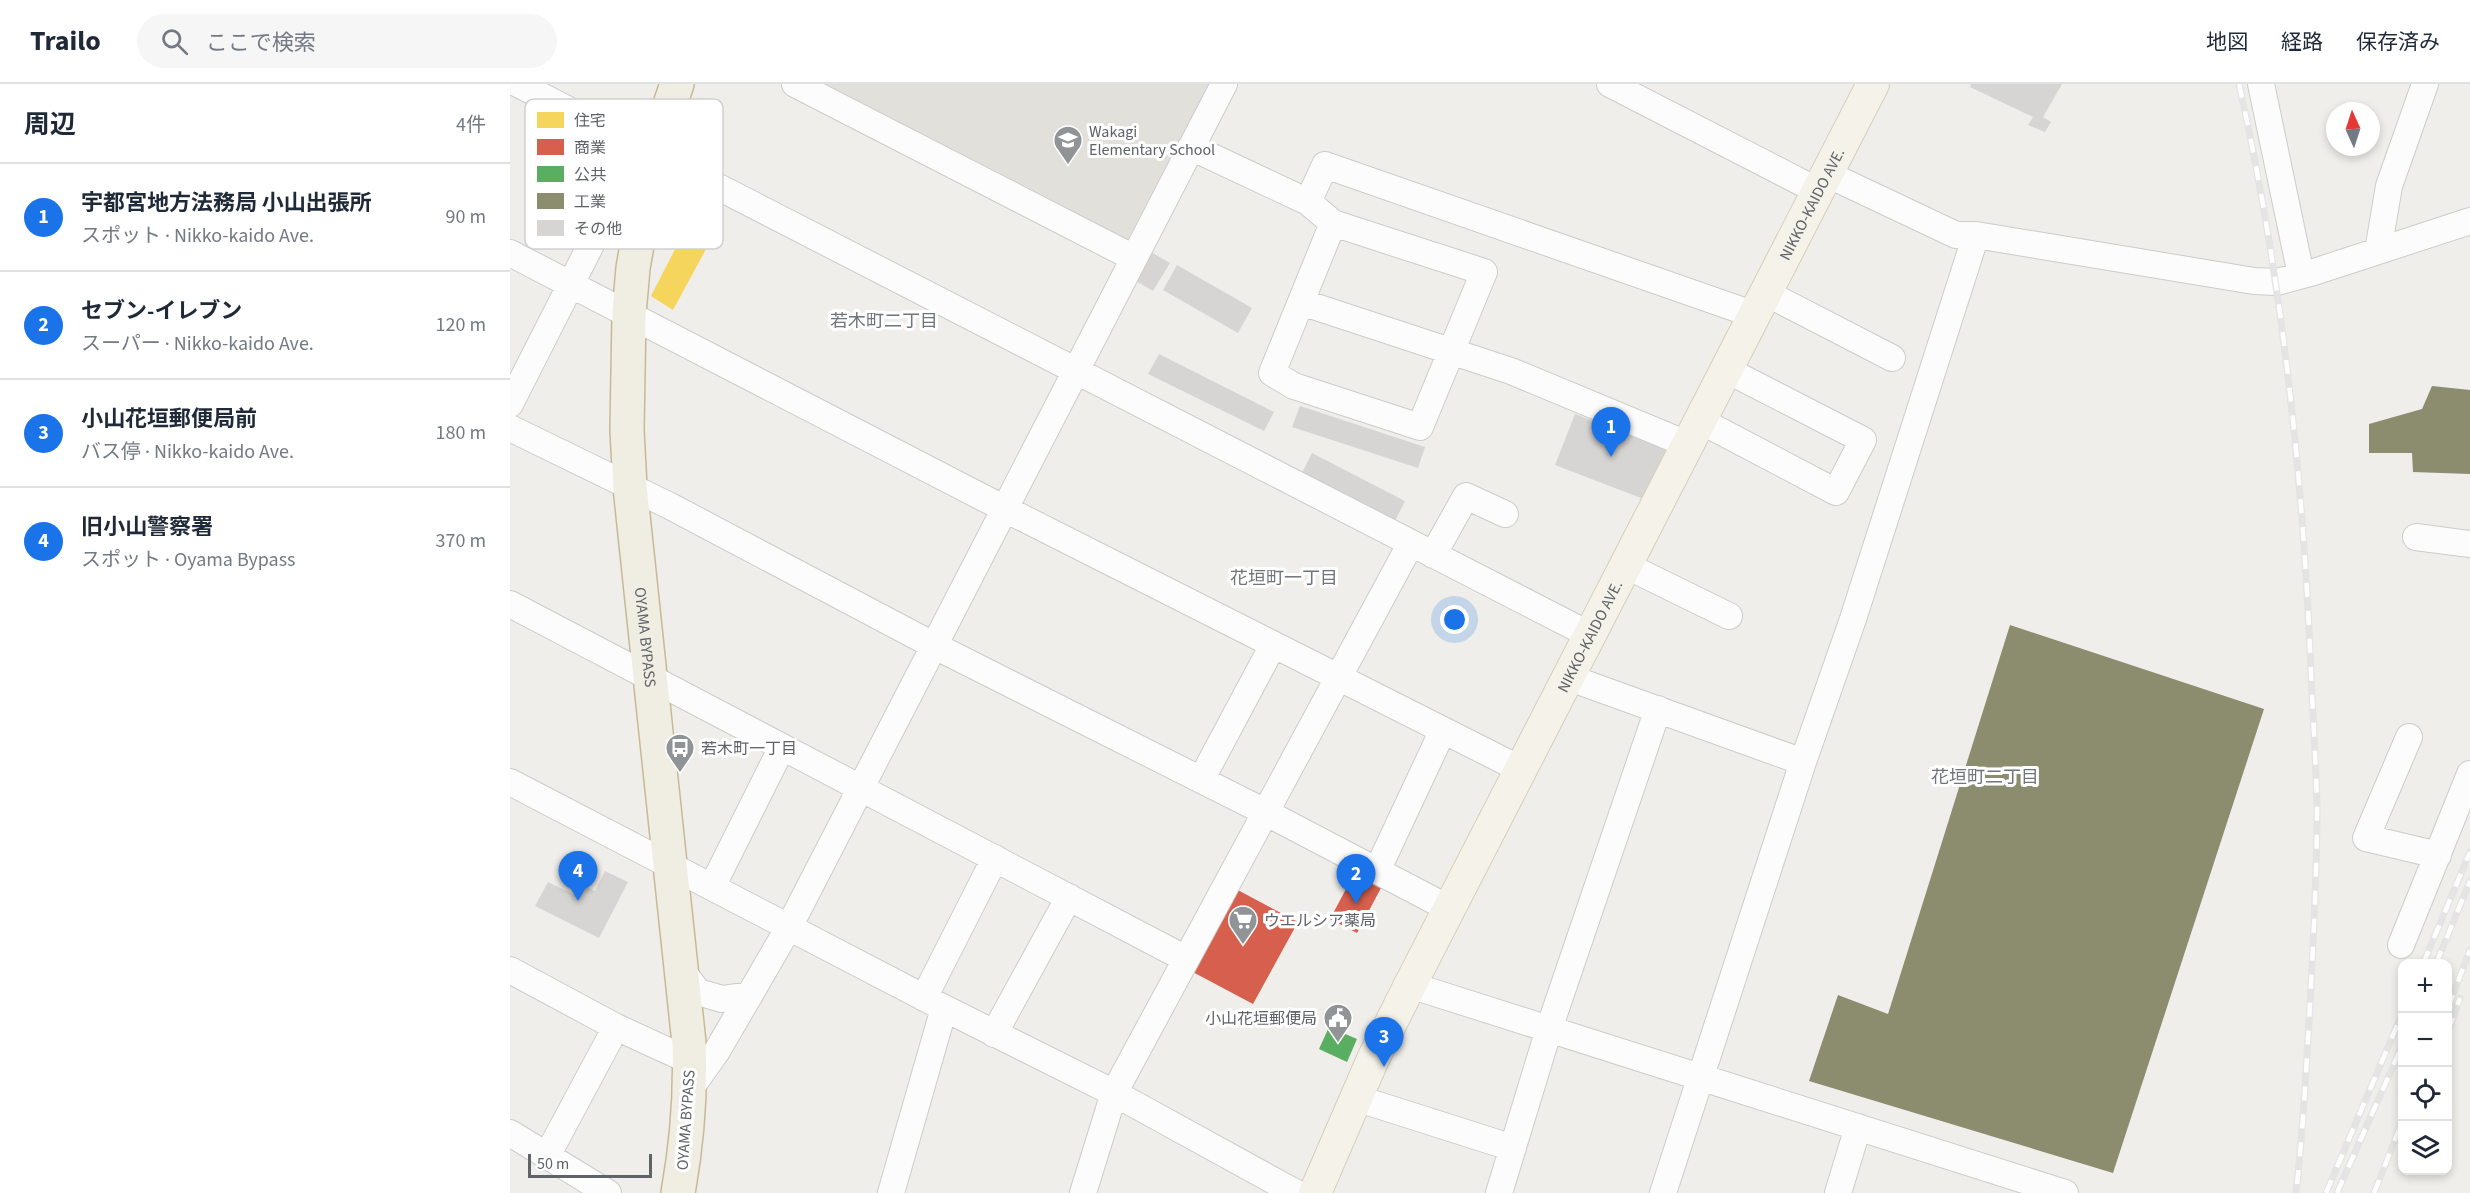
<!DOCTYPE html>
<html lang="ja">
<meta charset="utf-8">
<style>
:root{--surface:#fff;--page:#f6f6f7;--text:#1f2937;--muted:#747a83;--line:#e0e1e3;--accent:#1a73e8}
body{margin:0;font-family:"Source Sans 3","Noto Sans JP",sans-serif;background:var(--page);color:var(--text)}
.controls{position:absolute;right:18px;bottom:18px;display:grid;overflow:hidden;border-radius:12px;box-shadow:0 3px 9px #0003}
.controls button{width:54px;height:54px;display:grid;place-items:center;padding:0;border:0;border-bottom:2px solid var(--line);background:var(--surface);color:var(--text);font:30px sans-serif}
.compass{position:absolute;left:1816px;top:18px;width:54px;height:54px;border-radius:50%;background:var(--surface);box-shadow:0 3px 9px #0003;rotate:357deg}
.scale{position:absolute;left:18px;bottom:15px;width:124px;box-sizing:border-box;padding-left:6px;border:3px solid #5f6368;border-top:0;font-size:16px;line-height:21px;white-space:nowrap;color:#5f6368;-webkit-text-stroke:4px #fff;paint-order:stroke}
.you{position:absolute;left:945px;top:536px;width:21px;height:21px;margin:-15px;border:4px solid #fff;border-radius:50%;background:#1a73e8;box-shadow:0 0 0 9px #1a73e833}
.badge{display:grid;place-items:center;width:39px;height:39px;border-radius:50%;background:var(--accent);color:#fff;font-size:20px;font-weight:700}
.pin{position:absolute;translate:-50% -50px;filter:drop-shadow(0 2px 3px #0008)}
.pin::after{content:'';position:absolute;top:32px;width:21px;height:18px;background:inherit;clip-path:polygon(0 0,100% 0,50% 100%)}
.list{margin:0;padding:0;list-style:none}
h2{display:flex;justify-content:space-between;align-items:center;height:78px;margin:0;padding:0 24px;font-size:26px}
h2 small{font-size:20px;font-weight:400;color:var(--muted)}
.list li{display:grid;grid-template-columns:39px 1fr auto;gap:18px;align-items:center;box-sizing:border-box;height:108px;padding:0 24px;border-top:2px solid var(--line)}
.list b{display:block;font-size:22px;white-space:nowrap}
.list p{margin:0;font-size:20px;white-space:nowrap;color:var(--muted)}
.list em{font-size:20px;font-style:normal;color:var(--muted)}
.icon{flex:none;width:33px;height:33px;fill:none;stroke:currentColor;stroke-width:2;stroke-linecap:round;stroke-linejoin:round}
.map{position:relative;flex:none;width:1960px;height:1109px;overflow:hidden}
header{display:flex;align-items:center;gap:36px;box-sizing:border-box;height:84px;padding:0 30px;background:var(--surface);border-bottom:2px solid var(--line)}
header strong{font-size:28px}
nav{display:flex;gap:33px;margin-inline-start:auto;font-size:21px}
.search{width:420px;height:54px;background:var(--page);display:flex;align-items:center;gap:15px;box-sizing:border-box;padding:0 21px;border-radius:33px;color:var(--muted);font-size:22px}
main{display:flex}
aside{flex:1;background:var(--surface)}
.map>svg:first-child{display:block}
.education{fill:#e2e0da}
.homes{fill:#f6d55c}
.shops{fill:#d6604d}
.public{fill:#5aae61}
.industry{fill:#8c8c6e}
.building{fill:#d6d5d3}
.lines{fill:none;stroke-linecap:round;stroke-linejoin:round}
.minor-casing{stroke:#cbcccc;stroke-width:28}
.major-casing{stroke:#d7ceb8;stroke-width:34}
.highway-casing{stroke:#c8b996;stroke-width:36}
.minor{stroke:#fdfcfc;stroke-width:26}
.major{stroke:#f4f2e9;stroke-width:32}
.highway{stroke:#f0ede3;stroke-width:33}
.rail-casing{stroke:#e4e4e4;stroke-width:7}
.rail{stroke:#fff;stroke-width:4.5;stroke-dasharray:14;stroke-linecap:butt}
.labels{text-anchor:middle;stroke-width:6;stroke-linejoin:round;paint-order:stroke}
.poi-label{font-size:16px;fill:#5f6368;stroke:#fff;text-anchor:start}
.street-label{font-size:16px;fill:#5f6368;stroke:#fff}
.neighbourhood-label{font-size:18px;fill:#70757a;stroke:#fff}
.key{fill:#fff;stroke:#cfd0d2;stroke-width:1.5}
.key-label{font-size:16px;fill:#5f6368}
</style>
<header>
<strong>Trailo</strong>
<div class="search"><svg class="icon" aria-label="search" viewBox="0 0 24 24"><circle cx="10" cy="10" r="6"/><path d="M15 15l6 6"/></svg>ここで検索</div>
<nav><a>地図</a><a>経路</a><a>保存済み</a></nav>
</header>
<main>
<aside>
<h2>周辺<small>4件</small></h2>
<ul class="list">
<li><span class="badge">1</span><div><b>宇都宮地方法務局 小山出張所</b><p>スポット · Nikko-kaido Ave.</p></div><em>90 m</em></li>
<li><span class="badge">2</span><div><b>セブン-イレブン</b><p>スーパー · Nikko-kaido Ave.</p></div><em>120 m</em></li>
<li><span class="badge">3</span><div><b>小山花垣郵便局前</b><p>バス停 · Nikko-kaido Ave.</p></div><em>180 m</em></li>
<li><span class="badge">4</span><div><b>旧小山警察署</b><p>スポット · Oyama Bypass</p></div><em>370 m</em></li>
</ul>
</aside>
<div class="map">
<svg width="1960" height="1109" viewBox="0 0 1960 1109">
<rect width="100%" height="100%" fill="#efeeea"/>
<!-- education -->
<path class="education" d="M302 0H699L615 161Z"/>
<!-- homes -->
<path class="homes" d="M177 142 202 154 163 226 141 212Z"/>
<!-- shops -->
<path class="shops" d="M844 790 871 804 847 849 820 835Z
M724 804 788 838 743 920 679 886Z"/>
<!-- public -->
<path class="public" d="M819 943 847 955 837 978 809 965Z"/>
<!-- industry -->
<path class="industry" d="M1922 302 1960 306V390L1903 388 1902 369H1859V340L1912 325Z
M1500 541 1754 625 1603 1089 1299 997 1328 911 1378 930Z"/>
<!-- building -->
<path class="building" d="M1461 0H1552L1533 33 1541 38 1535 48 1518 41 1523 33 1460 3Z
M641 168 660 179 643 207 624 196Z
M667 181 742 224 728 249 653 206Z
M649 270 764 328 754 347 638 290Z
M790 322 915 363 908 384 782 343Z
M1065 330 1156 365 1136 416 1045 381Z
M802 369 895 417 885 437 792 389Z
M95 787 118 798 89 854 25 822 38 798 65 811 70 800 85 807Z"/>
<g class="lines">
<!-- minor casing -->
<g class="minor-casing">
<path id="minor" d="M8 0 1082 552
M285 0 624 174
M1100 0 1308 107
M1751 0 1791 191
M681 63 798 118 815 81 1245 231
M1317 90 1446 151H1466L1744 197 1767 198 1804 188 1960 137
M798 118 823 139 974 188 910 343 784 302 762 289 823 139
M1868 167 1879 102 1915 0
M0 169 493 424 1012 686
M1256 209 1382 274
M791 218 1001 287 1179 361
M0 320 95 133 117 101 139 90
M1191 337 1326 408 1353 356 1217 286
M0 344 160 422 423 561 757 729 940 825
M1906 453 1960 460
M923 471 956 412 995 430
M1117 482 1219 532
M0 520 676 875
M1060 594 1293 678
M1899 653 1856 754 1928 771
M691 696 763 561
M0 698 434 924 604 1009 786 1109
M867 787 933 646
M202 803 272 663
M1891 861 1960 690
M0 886 106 943 180 977
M173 888 188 908 212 915 240 911
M900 901 1555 1109
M414 914 485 774
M484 950 559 813
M180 1005 207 967 279 843 714 0
M846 1014 1003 1064
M0 1049 98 1109
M37 1072 106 943
M381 1109 434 924
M573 1109 604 1009 901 459
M989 1109 1039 945 1148 625
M1153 1109 1293 678 1343 535 1466 151
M1328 1109 1348 1043"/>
</g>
<!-- major casing -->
<g class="major-casing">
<g id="major">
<path id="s1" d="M805 1109 863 975 900 901 1363 0"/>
</g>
</g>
<!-- highway casing -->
<g class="highway-casing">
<g id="highway">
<path id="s2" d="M167 0 143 70 123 184 119 230 117 346 120 403 179 959C181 1010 177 1059 168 1109"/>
</g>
</g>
<!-- minor -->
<use href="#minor" class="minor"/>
<!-- major -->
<use href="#major" class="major"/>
<!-- highway -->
<use href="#highway" class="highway"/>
<!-- rail casing -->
<g class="rail-casing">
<path id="rail" d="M1729 0C1772 194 1793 390 1801 589 1803 633 1806 678 1807 723 1807 783 1804 843 1801 902 1797 971 1794 1040 1786 1109
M1913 880 1960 768
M1926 880 1960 797
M1938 924 1960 866
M1938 947 1950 914
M1816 1109 1892 930
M1827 1109 1892 962
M1864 1109 1892 1038"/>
</g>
<!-- rail -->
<use href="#rail" class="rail"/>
</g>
<!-- icons -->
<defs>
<g id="school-pin" transform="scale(1.5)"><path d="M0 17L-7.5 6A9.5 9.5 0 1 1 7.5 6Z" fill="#919496" stroke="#fff"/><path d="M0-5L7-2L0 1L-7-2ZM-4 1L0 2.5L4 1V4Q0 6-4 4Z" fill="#fff"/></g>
<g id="bus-pin" transform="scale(1.5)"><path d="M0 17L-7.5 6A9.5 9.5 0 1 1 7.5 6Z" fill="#919496" stroke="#fff"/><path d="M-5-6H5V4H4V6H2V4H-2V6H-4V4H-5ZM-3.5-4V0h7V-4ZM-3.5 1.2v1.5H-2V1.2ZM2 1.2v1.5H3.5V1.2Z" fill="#fff"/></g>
<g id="supermarket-pin" transform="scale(1.5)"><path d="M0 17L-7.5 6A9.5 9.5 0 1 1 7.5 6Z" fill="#919496" stroke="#fff"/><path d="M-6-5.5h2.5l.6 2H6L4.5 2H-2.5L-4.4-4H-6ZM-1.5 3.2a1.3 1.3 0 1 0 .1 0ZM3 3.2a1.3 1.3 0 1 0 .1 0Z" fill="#fff"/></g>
<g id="civic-pin" transform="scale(1.5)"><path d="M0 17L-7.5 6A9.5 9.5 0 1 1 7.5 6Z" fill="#919496" stroke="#fff"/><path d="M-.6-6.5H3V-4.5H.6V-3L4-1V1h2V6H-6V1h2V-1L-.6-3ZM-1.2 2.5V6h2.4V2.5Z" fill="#fff"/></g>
</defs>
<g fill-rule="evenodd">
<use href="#school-pin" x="558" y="56"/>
<use href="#bus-pin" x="170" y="664"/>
<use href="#supermarket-pin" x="733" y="836"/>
<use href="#civic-pin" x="828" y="934"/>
</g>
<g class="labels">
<!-- poi labels -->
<g class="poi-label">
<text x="579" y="53">Wakagi<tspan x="579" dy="18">Elementary School</tspan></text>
<text x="191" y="670">若木町一丁目</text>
<text x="754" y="842">ウエルシア薬局</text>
<text x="807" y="940" text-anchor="end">小山花垣郵便局</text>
</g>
<!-- street labels -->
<g class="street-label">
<text dy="6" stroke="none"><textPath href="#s1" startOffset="1107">NIKKO-KAIDO AVE.</textPath></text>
<text dy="6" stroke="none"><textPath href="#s2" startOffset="560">OYAMA BYPASS</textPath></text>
<text dy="6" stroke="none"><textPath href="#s1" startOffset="621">NIKKO-KAIDO AVE.</textPath></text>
<text transform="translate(175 1036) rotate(-86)" y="6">OYAMA BYPASS</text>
</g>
<!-- neighbourhood labels -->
<g class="neighbourhood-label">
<text x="374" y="243">若木町二丁目</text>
<text x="774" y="500">花垣町一丁目</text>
<text x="1475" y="699">花垣町二丁目</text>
</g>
</g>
<!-- legend -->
<rect x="15" y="15" width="198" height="150" rx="9" class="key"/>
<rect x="27" y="28" width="27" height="16" fill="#f6d55c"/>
<rect x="27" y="55" width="27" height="16" fill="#d6604d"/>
<rect x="27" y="82" width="27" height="16" fill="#5aae61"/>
<rect x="27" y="109" width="27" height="16" fill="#8c8c6e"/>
<rect x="27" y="136" width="27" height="16" fill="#d6d5d3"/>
<g class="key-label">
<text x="64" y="42">住宅</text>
<text x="64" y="69">商業</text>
<text x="64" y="96">公共</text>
<text x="64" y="123">工業</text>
<text x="64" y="150">その他</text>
</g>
</svg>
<div class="controls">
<button>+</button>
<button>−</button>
<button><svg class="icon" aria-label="locate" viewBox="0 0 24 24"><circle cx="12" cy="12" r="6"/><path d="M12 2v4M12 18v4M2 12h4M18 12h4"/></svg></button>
<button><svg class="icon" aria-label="layers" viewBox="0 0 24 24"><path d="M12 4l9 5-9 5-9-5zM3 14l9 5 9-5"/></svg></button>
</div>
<svg class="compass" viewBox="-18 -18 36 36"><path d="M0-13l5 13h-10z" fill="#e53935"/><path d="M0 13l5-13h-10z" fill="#747a83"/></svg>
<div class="scale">50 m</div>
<div class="you"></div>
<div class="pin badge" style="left:1101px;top:373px">1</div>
<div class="pin badge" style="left:846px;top:820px">2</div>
<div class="pin badge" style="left:874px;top:983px">3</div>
<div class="pin badge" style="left:68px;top:817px">4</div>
</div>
</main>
